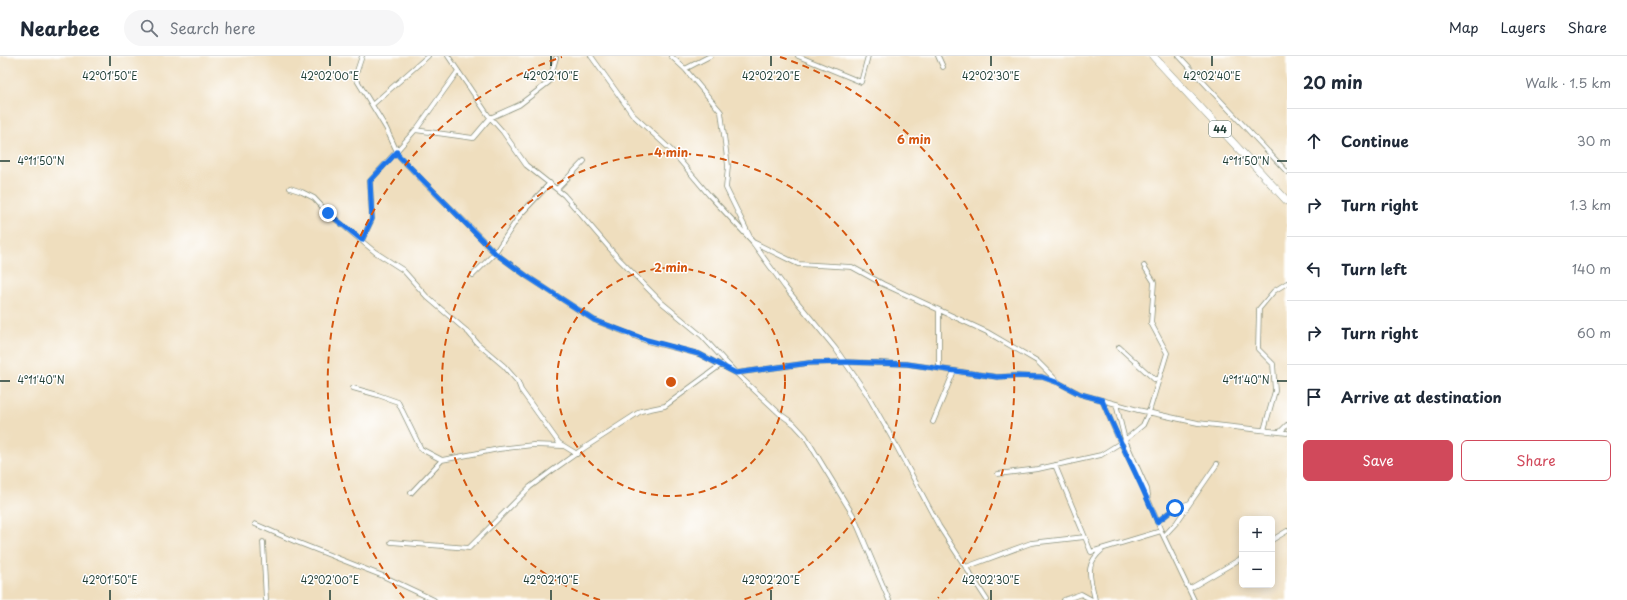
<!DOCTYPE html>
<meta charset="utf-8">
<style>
:root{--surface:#fff;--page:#f6f6f7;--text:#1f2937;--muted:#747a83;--line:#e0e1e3;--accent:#d1495b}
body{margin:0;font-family:"Playpen Sans",sans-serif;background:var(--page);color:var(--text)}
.controls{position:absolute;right:12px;bottom:12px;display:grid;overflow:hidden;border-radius:6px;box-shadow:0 2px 10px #0003}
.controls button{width:36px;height:36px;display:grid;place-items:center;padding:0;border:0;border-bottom:1px solid var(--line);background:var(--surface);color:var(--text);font:20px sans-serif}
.stop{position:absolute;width:12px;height:12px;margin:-9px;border:3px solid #1a73e8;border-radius:50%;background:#fff}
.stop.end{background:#1a73e8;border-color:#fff;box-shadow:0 1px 4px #0008}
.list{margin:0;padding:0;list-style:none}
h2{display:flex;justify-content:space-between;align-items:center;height:52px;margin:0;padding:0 16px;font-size:17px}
h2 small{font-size:13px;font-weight:400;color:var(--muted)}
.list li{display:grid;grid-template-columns:26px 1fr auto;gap:12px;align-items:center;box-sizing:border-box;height:64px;padding:0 16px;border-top:1px solid var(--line)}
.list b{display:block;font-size:15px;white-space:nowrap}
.list em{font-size:13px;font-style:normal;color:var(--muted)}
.actions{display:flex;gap:8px;padding:12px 16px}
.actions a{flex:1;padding:9px 0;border:1px solid var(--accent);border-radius:6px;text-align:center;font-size:14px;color:var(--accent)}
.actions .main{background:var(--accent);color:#fff}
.icon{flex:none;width:22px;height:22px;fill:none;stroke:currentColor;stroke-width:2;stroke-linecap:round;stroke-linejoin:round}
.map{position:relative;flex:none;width:1287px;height:544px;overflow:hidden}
header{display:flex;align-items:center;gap:24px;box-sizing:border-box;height:56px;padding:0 20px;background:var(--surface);border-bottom:1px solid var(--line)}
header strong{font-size:19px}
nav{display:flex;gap:22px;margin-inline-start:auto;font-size:14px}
.search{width:280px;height:36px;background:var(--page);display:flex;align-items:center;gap:10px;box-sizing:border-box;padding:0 14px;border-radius:22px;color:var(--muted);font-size:15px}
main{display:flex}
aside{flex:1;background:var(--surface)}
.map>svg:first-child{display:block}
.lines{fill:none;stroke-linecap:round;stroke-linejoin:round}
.minor-casing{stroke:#878e79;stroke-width:5.5}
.primary-casing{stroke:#878e79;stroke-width:8}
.minor{stroke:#fff;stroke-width:4}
.primary{stroke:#fff;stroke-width:7}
.route{stroke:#1a73e8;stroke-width:5}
.ticks{fill:none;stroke:#1f3d34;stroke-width:1.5}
.ring{fill:none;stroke:#d45610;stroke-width:2;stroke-dasharray:7 5}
.labels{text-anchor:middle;stroke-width:3;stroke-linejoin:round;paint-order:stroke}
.shield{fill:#fff;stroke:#627771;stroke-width:1}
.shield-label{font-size:10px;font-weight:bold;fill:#1f3d34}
.ticks-label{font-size:10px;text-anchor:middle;fill:#1f3d34;stroke:#fff;stroke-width:3;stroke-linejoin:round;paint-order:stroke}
.centre{fill:#d45610;stroke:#fff;stroke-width:2}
.ring-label{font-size:12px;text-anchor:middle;font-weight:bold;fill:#d45610;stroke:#fff;stroke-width:3;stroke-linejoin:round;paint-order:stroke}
</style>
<header>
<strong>Nearbee</strong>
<div class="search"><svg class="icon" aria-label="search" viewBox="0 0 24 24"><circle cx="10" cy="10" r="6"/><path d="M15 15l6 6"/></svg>Search here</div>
<nav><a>Map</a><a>Layers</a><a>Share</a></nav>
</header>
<main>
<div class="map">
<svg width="1287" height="544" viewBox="0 0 1287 544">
<rect width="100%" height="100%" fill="#fff"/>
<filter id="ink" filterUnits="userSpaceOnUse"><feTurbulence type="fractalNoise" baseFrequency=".025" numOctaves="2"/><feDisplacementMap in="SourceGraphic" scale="8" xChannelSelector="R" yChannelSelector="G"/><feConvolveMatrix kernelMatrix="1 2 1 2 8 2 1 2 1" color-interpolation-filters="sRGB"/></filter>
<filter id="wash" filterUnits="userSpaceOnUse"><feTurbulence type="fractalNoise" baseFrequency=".012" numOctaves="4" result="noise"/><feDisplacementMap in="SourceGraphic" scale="16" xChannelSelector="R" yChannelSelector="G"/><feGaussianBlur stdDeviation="0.9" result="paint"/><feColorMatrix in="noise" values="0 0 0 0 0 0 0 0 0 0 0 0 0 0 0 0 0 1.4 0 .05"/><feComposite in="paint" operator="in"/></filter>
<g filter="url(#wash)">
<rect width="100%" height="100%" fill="#efdebe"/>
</g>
<g filter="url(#ink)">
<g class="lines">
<!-- minor casing -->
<g class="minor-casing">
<path id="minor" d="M362 0 355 21 386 72 399 100 423 125 470 171 495 197 528 221 594 264 647 285 699 298 736 317 809 307 845 306 907 308 997 321 1015 320 1042 321 1059 327
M448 0 488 59 503 76 526 109 564 139 618 202 661 246 702 280 736 317 780 358 794 368 805 380 853 459 889 544
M591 0 633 59 671 94 709 139 753 186 798 208 852 211 883 228 987 276 1037 305 1059 327 1080 338 1138 354 1198 367 1287 377
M671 0 685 13 721 56 728 110 726 132 750 181
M798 0 861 26 868 0
M938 0 943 11
M1179 0 1287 116
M685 13 710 0
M372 49 428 0
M415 74 473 82 490 62 519 49 549 26 556 2
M290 132 302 136 314 142 328 157 375 196 403 214 427 241 469 277 477 287 504 310 518 326 521 334 559 387 577 398
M557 133 584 105
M362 184 372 163 370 125 418 71 458 15
M753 187 785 231 835 292 867 338 892 382 939 470 987 544
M473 219 495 197 520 159 550 127
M1119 291 1154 323H1158
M939 313V255
M353 332 378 339 398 346 421 393 442 404 499 393 533 389 563 390
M1102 344 1117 379 1144 433 1161 475 1194 544
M1116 348 1125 384 1147 433 1148 439
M933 366 954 315
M1264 374 1275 335 1273 308 1258 293 1259 253 1274 235 1287 227
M1280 376 1287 369
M1055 409 1085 481
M998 418 1038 413 1101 399 1125 384 1143 369 1149 356 1167 297 1151 267 1154 226 1144 210
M411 437 442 404
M1157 466 1175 452 1190 447 1217 408
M255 468 294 485 383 520 434 544
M1164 480 1177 466 1190 447
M1272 484 1287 475
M263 486 266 544
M391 486 469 492 530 431 553 414 584 392 641 355 665 350 722 308
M966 511 1031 487 1085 481 1091 496 1161 475
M1189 533 1242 502
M1064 544 1081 538 1092 544
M1095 544C1091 522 1083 510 1102 494"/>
</g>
<!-- primary casing -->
<g class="primary-casing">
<path id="primary" d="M1153 0 1287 145"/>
</g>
<!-- minor -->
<use href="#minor" class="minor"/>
<!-- primary -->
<use href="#primary" class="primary"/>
</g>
</g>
<g class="lines" filter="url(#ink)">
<!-- route -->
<path class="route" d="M328 157 362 184 372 163 370 125 397 96 399 100 495 197 528 221 594 264 647 284 699 298 736 317 809 307 845 306 907 308 997 321 1014 320 1042 321 1059 327 1080 338 1102 344C1119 385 1140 424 1157 466L1175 452"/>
</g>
<!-- ticks -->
<path class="ticks" d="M110 0V10M330 0V10M551 0V10M771 0V10M991 0V10M1212 0V10M0 105H10M1277 105H1287M0 325H10M1277 325H1287M110 534V544M330 534V544M551 534V544M771 534V544M991 534V544"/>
<!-- distance rings -->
<g class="ring">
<circle cx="671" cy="326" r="114"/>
<path d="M600 544A229 229 0 1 1 742 544"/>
<path d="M404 542A343 343 0 0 1 562 1M780 1A343 343 0 0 1 938 542"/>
</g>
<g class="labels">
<!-- shield labels -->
<rect class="shield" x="1209" y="65" width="22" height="16" rx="3"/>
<g class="shield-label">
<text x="1220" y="77">44</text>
</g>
</g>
<g class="ticks-label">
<text x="110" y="24">42°01'50"E</text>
<text x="330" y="24">42°02'00"E</text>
<text x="551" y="24">42°02'10"E</text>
<text x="771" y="24">42°02'20"E</text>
<text x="991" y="24">42°02'30"E</text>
<text x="1212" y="24">42°02'40"E</text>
<text x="41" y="109">4°11'50"N</text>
<text x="1246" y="109">4°11'50"N</text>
<text x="41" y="328">4°11'40"N</text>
<text x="1246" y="328">4°11'40"N</text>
<text x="110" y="528">42°01'50"E</text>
<text x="330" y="528">42°02'00"E</text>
<text x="551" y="528">42°02'10"E</text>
<text x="771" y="528">42°02'20"E</text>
<text x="991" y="528">42°02'30"E</text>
</g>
<circle cx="671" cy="326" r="6" class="centre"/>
<g class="ring-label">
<text x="914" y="88">6 min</text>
<text x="671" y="101">4 min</text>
<text x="671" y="216">2 min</text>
</g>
</svg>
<div class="controls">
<button>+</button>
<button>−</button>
</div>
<div class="stop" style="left:1175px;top:452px"></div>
<div class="stop end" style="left:328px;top:157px"></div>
</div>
<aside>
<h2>20 min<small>Walk · 1.5 km</small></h2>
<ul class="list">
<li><svg class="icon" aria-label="ahead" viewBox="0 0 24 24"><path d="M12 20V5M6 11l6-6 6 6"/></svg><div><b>Continue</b></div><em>30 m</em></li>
<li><svg class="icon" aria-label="right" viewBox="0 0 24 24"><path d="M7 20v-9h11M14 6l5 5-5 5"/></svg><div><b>Turn right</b></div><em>1.3 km</em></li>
<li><svg class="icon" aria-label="left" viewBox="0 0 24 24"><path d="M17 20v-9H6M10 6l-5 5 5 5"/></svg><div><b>Turn left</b></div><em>140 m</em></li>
<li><svg class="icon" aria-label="right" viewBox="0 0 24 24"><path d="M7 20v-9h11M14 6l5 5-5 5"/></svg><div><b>Turn right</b></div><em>60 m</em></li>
<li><svg class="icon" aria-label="arrive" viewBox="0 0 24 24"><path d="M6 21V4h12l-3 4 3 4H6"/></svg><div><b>Arrive at destination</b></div></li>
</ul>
<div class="actions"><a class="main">Save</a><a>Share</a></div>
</aside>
</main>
